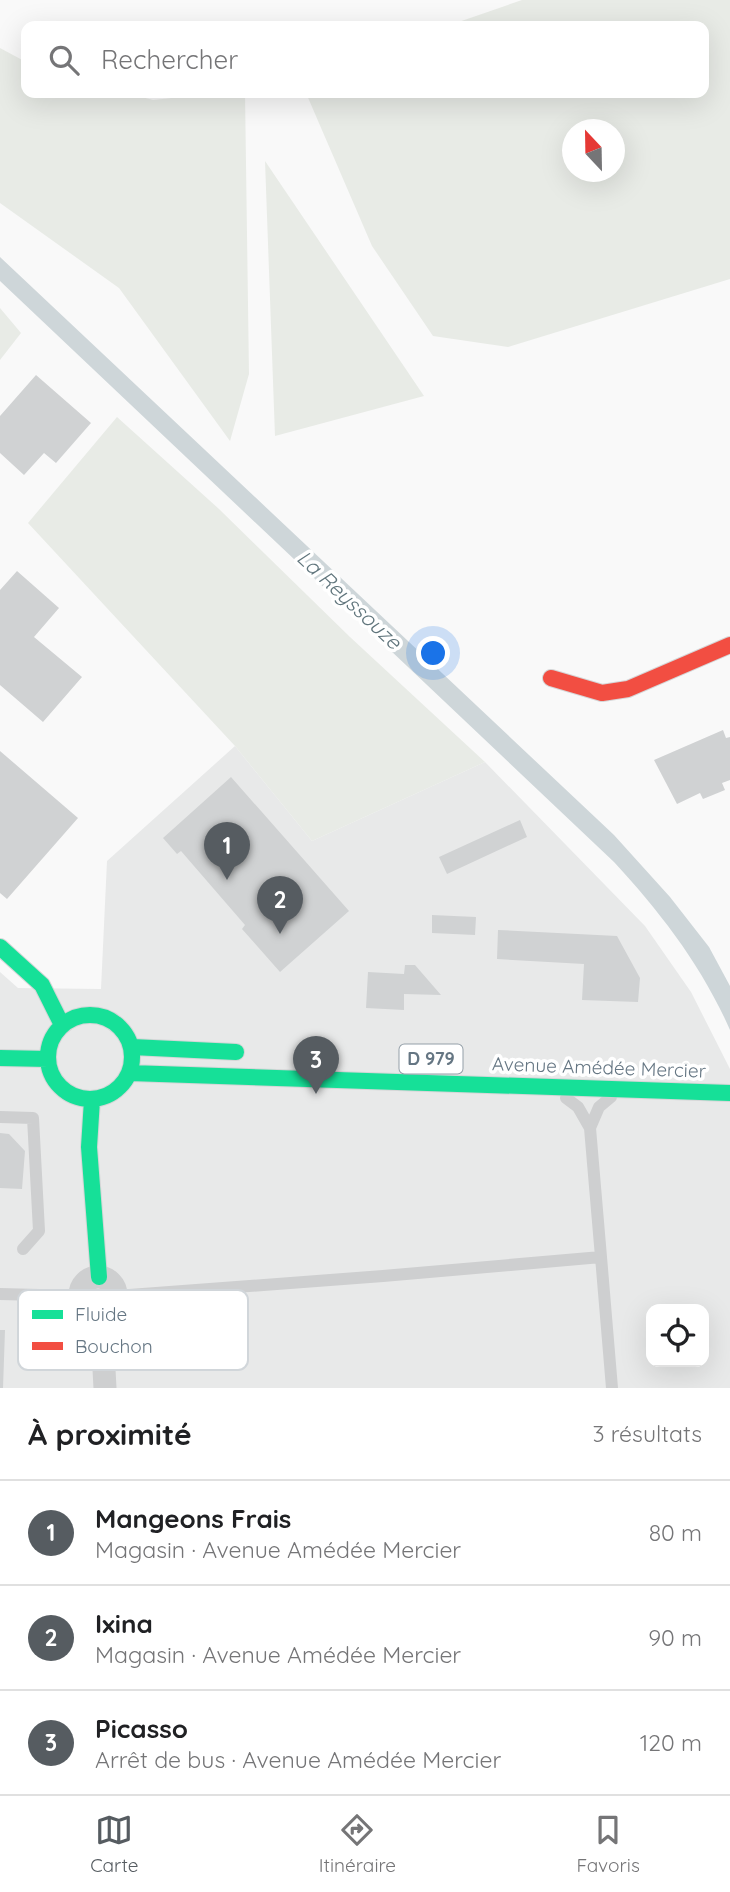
<!DOCTYPE html>
<html lang="fr">
<meta charset="utf-8">
<style>
:root{--surface:#fff;--page:#f6f6f6;--text:#202124;--muted:#757577;--line:#e0e0e0;--accent:#565c61}
body{margin:0;font-family:Quicksand,sans-serif;background:var(--page);color:var(--text)}
.controls{position:absolute;right:21px;bottom:21px;display:grid;overflow:hidden;border-radius:14px;box-shadow:0 7px 28px #0002}
.controls button{width:63px;height:63px;display:grid;place-items:center;padding:0;border:0;border-bottom:2px solid var(--line);background:var(--surface);color:var(--text);font:35px sans-serif}
.compass{position:absolute;left:562px;top:119px;width:63px;height:63px;border-radius:50%;background:var(--surface);box-shadow:0 7px 28px #0002;rotate:338deg}
.you{position:absolute;left:434px;top:654px;width:24px;height:24px;margin:-18px;border:5px solid #fff;border-radius:50%;background:#1a73e8;box-shadow:0 0 0 10px #1a73e833}
.badge{display:grid;place-items:center;width:46px;height:46px;border-radius:50%;background:var(--accent);color:#fff;font-size:23px;font-weight:700}
.pin{position:absolute;translate:-50% -58px;filter:drop-shadow(0 2px 4px #0008)}
.pin::after{content:'';position:absolute;top:37px;width:24px;height:21px;background:inherit;clip-path:polygon(0 0,100% 0,50% 100%)}
.list{margin:0;padding:0;list-style:none}
h2{display:flex;justify-content:space-between;align-items:center;height:91px;margin:0;padding:0 28px;font-size:30px}
h2 small{font-size:23px;font-weight:400;color:var(--muted)}
.list li{display:grid;grid-template-columns:46px 1fr auto;gap:21px;align-items:center;box-sizing:border-box;height:105px;padding:0 28px;border-top:2px solid var(--line)}
.list b{display:block;font-size:26px;white-space:nowrap}
.list p{margin:0;font-size:23px;white-space:nowrap;color:var(--muted)}
.list em{font-size:23px;font-style:normal;color:var(--muted)}
.icon{flex:none;width:38px;height:38px;fill:none;stroke:currentColor;stroke-width:2;stroke-linecap:round;stroke-linejoin:round}
.map{position:relative;flex:none;width:730px;height:1388px;overflow:hidden}
.search{position:absolute;background:var(--surface);box-shadow:0 7px 28px #0002;left:21px;right:21px;top:21px;height:77px;display:flex;align-items:center;gap:18px;box-sizing:border-box;padding:0 24px;border-radius:14px;color:var(--muted);font-size:26px}
.sheet{height:406px;background:var(--surface)}
nav{display:flex;justify-content:space-around;align-items:center;box-sizing:border-box;height:98px;border-top:2px solid var(--line);background:var(--surface);font-size:19px;color:var(--muted)}
nav a{display:grid;justify-items:center;gap:4px}
nav .on{color:var(--accent)}
.map>svg:first-child{display:block}
.built{fill:#e8e9e9;fill-rule:evenodd}
.green{fill:#e8ebe6;fill-rule:evenodd}
.water{fill:#ced6d9}
.building{fill:#d0d2d3}
.lines{fill:none;stroke-linecap:round;stroke-linejoin:round}
.fast-casing{stroke:#d5d6d7;stroke-width:18}
.jam-casing{stroke:#d5d6d7;stroke-width:18}
.lane{stroke:#cecfd0;stroke-width:12}
.street{stroke:#cecfd0;stroke-width:23}
.fast{stroke:#16e098;stroke-width:16}
.jam{stroke:#f24e42;stroke-width:16}
.labels{text-anchor:middle;stroke-width:7;stroke-linejoin:round;paint-order:stroke}
.shield{fill:#fff;stroke:#939fa8;stroke-width:2}
.shield-label{font-size:18px;font-weight:bold;fill:#657683}
.street-label{font-size:19px;fill:#657683;stroke:#fff}
.water-label{font-size:21px;font-style:italic;fill:#60757c;stroke:#fff}
.key{fill:#fff;stroke:#d1d6da;stroke-width:2}
.key-label{font-size:19px;fill:#657683}
</style>
<div class="map">
<svg width="730" height="1388" viewBox="0 0 730 1388">
<rect width="100%" height="100%" fill="#f9f9f9"/>
<!-- built -->
<path class="built" d="M235 746 312 841 485 762 645 926 691 992 730 1069V1388H0V972L18 988 101 989 107 861ZM651 1309H704V1362H651Z"/>
<!-- green -->
<path class="green" d="M522 0H730V279L508 347 433 336 372 246 306 93H704V26H447ZM572 130H614V172H572Z
M0 48 26 62V93H127L153 100 219 93H245L249 374 230 441 119 288 0 203Z
M265 161 424 396 275 436Z
M0 308 21 333 0 360Z
M117 417 219 509 350 637 485 762 312 841 235 746 28 523Z"/>
<!-- water -->
<path class="water" d="M0 257 614 835 670 897 709 947 730 986V1030C702 966 661 913 614 862L0 281Z"/>
<!-- building -->
<path class="building" d="M36 375 91 423 56 463 44 453 24 475 0 453V416Z
M17 571 59 608 34 637 82 677 43 722 0 685V590Z
M723 730 726 738 730 737V780L722 783 725 790 703 799 700 793 677 804 654 760Z
M0 751 78 818 7 899 0 893Z
M231 777 349 911 280 972 242 929 245 925 181 851 177 854 163 838Z
M520 820 527 837 447 874 439 857Z
M432 915 476 917 475 935 432 933Z
M498 930 617 936 640 978 638 1002 582 1000 584 964 497 959Z
M405 965H415L441 995 404 994V1010L366 1008 368 972 404 974Z
M0 1133 9 1134 25 1151 22 1189 0 1188Z
M0 1330H5L3 1388H0Z"/>
<g class="lines">
<!-- fast casing -->
<g class="fast-casing">
<path id="fast" d="M0 947 42 985 62 1025
M48 1057a42 42 0 1 1 84 0a42 42 0 1 1-84 0Z
M132 1047 236 1052
M0 1058 48 1059
M130 1073 730 1093
M92 1100 89 1147 99 1277"/>
</g>
<!-- jam casing -->
<g class="jam-casing">
<path id="jam" d="M551 678 602 693 628 689 730 645"/>
</g>
<!-- lane -->
<path class="lane" d="M0 1117 33 1118 39 1231 23 1249
M590 1128 599 1107 611 1097
M601 1257 612 1388
M0 1294 79 1296
M116 1296 383 1276 601 1257 590 1128 578 1107 566 1098"/>
<!-- street -->
<path class="street" d="M80 1295a18 18 0 1 1 36 0a18 18 0 1 1-36 0Z
M101 1313 105 1388"/>
<!-- fast -->
<use href="#fast" class="fast"/>
<!-- jam -->
<use href="#jam" class="jam"/>
</g>
<g class="labels">
<!-- shield labels -->
<rect class="shield" x="399.5" y="1044.5" width="63" height="29" rx="5"/>
<g class="shield-label">
<text x="431" y="1065">D 979</text>
</g>
<!-- street labels -->
<g class="street-label">
<text transform="translate(599 1067) rotate(2)" y="7">Avenue Amédée Mercier</text>
</g>
<!-- water labels -->
<g class="water-label">
<text transform="translate(349 600) rotate(43)" y="7">La Reyssouze</text>
</g>
</g>
<!-- legend -->
<rect x="18" y="1290" width="230" height="80" rx="10" class="key"/>
<rect x="32" y="1310" width="31" height="9" fill="#16e098"/>
<rect x="32" y="1342" width="31" height="8" fill="#f24e42"/>
<g class="key-label">
<text x="75" y="1321">Fluide</text>
<text x="75" y="1353">Bouchon</text>
</g>
</svg>
<div class="controls">
<button><svg class="icon" aria-label="locate" viewBox="0 0 24 24"><circle cx="12" cy="12" r="6"/><path d="M12 2v4M12 18v4M2 12h4M18 12h4"/></svg></button>
</div>
<svg class="compass" viewBox="-18 -18 36 36"><path d="M0-13l5 13h-10z" fill="#e53935"/><path d="M0 13l5-13h-10z" fill="#757577"/></svg>
<div class="you"></div>
<div class="pin badge" style="left:227px;top:880px">1</div>
<div class="pin badge" style="left:280px;top:934px">2</div>
<div class="pin badge" style="left:316px;top:1094px">3</div>
<div class="search"><svg class="icon" aria-label="search" viewBox="0 0 24 24"><circle cx="10" cy="10" r="6"/><path d="M15 15l6 6"/></svg>Rechercher</div>
</div>
<section class="sheet">
<h2>À proximité<small>3 résultats</small></h2>
<ul class="list">
<li><span class="badge">1</span><div><b>Mangeons Frais</b><p>Magasin · Avenue Amédée Mercier</p></div><em>80 m</em></li>
<li><span class="badge">2</span><div><b>Ixina</b><p>Magasin · Avenue Amédée Mercier</p></div><em>90 m</em></li>
<li><span class="badge">3</span><div><b>Picasso</b><p>Arrêt de bus · Avenue Amédée Mercier</p></div><em>120 m</em></li>
</ul>
</section>
<nav>
<a class="on"><svg class="icon" aria-label="map" viewBox="0 0 24 24"><path d="M3 6l6-2 6 2 6-2v14l-6 2-6-2-6 2zM9 4v14M15 6v14"/></svg>Carte</a>
<a><svg class="icon" aria-label="directions" viewBox="0 0 24 24"><path d="M12 3l9 9-9 9-9-9zM9 14v-3h6M13 9l2 2-2 2"/></svg>Itinéraire</a>
<a><svg class="icon" aria-label="saved" viewBox="0 0 24 24"><path d="M7 4h10v16l-5-4-5 4z"/></svg>Favoris</a>
</nav>
